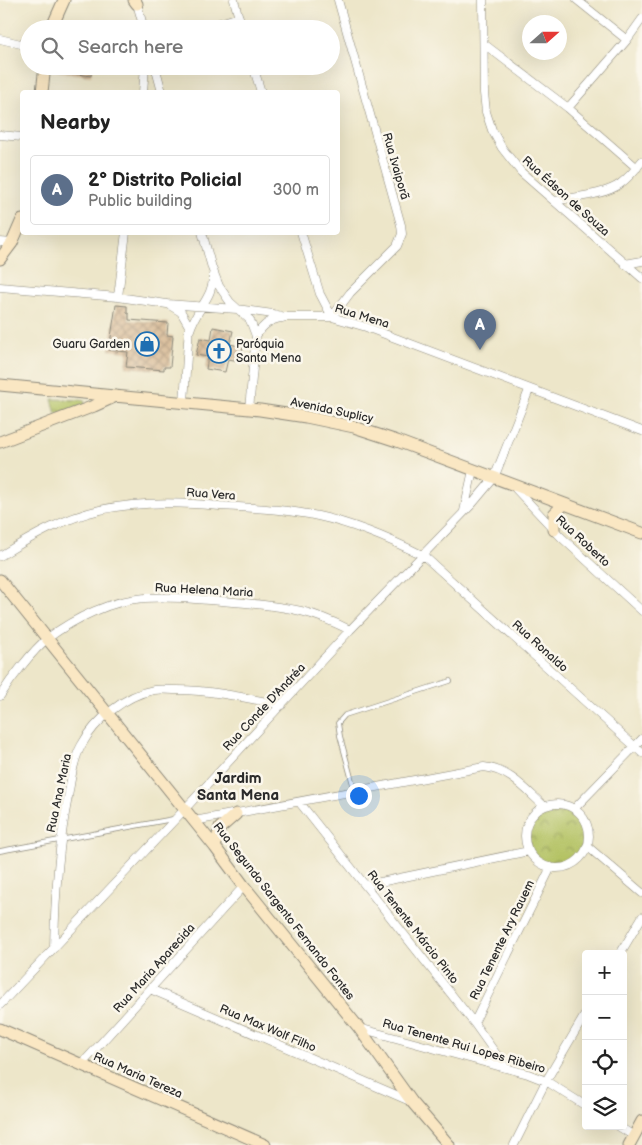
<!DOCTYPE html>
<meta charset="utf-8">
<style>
:root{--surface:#fff;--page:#f2f2f2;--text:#222;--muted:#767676;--line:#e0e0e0;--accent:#7c3aed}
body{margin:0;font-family:"Balsamiq Sans",sans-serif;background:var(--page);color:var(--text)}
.controls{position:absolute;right:15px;bottom:15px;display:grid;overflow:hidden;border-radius:5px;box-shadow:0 5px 20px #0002}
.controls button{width:45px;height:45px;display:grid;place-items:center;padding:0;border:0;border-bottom:1px solid var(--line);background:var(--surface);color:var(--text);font:25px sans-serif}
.compass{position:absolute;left:522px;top:15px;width:45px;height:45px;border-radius:50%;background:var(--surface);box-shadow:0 5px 20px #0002;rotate:69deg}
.you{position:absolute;left:358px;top:795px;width:18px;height:18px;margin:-12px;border:4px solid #fff;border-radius:50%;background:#1a73e8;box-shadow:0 0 0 8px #1a73e833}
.badge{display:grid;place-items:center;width:32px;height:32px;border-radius:50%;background:var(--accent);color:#fff;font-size:16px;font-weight:700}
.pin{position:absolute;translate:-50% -41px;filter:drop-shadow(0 1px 2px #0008)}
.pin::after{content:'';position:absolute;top:26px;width:18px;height:15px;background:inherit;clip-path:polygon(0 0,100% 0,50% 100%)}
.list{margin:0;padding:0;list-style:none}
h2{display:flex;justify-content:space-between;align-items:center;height:65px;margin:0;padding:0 20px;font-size:21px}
h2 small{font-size:16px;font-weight:400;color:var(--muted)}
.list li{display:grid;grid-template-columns:32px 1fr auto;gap:15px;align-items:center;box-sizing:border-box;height:70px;margin:0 10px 10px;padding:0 10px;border:1px solid var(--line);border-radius:5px}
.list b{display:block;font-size:19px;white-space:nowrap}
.list p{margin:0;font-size:16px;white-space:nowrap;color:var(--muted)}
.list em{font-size:16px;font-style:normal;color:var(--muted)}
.icon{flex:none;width:28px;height:28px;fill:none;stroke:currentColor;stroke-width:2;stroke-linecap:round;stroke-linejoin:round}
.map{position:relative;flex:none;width:642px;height:1145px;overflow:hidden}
.search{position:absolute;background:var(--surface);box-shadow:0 5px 20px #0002;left:20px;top:20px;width:320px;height:55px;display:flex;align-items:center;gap:12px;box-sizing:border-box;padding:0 18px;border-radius:28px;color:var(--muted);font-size:19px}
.panel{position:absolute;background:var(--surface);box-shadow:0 5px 20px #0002;left:20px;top:90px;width:320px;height:145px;border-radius:5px}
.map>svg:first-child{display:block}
.park{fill:url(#park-crowns);stroke:#707648}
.building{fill:url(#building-cross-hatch)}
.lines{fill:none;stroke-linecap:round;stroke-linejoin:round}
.lane-casing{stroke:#8c887a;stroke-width:5.5}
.street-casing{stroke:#8c887a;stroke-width:9}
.secondary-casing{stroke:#8c887a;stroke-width:13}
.lane{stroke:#fff;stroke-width:4}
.street{stroke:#fff;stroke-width:8}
.secondary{stroke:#fae7c3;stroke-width:11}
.labels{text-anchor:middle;stroke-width:5;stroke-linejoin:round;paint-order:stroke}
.street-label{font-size:12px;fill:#2b2b2b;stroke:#fbf7ec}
.poi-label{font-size:12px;fill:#2b2b2b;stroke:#fbf7ec;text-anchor:end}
.quarter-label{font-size:15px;font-weight:bold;fill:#2b2b2b;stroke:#fbf7ec}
</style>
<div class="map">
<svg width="642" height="1145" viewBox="0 0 642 1145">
<defs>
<pattern id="park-crowns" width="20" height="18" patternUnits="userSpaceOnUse" patternTransform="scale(1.25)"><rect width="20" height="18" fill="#b4c264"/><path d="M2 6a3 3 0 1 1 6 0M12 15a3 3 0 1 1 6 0" fill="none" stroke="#939e53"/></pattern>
<pattern id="building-cross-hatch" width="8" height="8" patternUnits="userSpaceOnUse" patternTransform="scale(1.25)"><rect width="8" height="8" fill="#d6b791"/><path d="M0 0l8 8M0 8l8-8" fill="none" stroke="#ae9577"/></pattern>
</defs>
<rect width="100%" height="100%" fill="#fbf7ec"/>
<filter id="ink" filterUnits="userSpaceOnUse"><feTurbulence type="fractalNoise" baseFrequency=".02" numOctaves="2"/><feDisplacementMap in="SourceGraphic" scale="10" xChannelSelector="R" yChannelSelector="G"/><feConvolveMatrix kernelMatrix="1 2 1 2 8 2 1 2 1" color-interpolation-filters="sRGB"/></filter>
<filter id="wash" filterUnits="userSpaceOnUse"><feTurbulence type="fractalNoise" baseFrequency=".0096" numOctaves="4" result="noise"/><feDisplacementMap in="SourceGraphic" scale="20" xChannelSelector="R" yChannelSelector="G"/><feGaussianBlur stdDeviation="1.12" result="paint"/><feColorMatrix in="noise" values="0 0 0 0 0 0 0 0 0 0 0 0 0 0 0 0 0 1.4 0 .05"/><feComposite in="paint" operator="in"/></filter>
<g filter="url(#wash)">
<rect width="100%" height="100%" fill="#ede6c9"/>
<!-- park -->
<path class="park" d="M52 399 83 400 85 402 84 405 56 414Z
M528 836a30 30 0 1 1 60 0a30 30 0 1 1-60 0Z"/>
<g id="blocks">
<!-- building -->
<path class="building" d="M57 66H92L91 76 57 71Z
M116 305 127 306V313L129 314V320L168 323 167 335 173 336 170 367H164V370L126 367 128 352 109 350Z
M213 327 233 331 230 344 243 347 240 361 228 359 225 372 206 369 208 357 196 355 200 338 211 340Z"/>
</g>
</g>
<g filter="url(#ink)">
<use href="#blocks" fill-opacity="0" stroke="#8c887a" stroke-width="1"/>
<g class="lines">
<!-- lane casing -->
<g class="lane-casing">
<path id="lane" d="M355 792 340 736 338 723 345 715 450 681
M0 851 173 819"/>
</g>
<!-- street casing -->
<g class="street-casing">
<path id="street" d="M136 0 144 29
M234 0 242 29
M483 0 484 93 486 112 492 130 502 148 521 172 642 278
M577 0 627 40
M201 29 239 17
M0 39 29 46
M484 44 568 108 637 168
M155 66 162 92
M253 66 261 92
M143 92 145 66
M568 108 627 40 642 19
M0 135 22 137
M555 201C574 197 605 195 620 184 628 178 636 169 642 161
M202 232 212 268 219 286 230 302 250 320 256 336 249 409
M301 232 320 294 332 317
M0 242 12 243
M625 264 642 261
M0 287 118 297 167 304 237 309 273 314 285 317H332L366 327 642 431
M118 297 126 232
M171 306 181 312 189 326 184 402
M332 317 350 293 397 246 402 234 401 225 338 0
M190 330C196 309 214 297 213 275
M256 336C262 326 270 319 282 318
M513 486 561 537 642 611
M464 511 473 470
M0 556C31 537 64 518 100 510 139 501 180 502 220 506 253 508 286 509 318 516 355 524 390 539 424 556L642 753
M0 696C11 679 32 651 48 638 75 618 112 600 145 598 171 596 196 599 221 601 248 603 275 605 301 611 318 615 334 622 350 630
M300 803 474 1023 506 1068
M525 836a32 32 0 1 1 64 0a32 32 0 1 1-64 0Z
M574 809 642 739
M194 821 484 767C510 770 525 789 544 806
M587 846 642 893
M366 885 529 851
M54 948C55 897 58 847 68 797 71 780 73 761 81 746 95 720 125 695 154 690 161 689 169 690 177 690 212 690 247 698 282 705
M620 954 642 917
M150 989 410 1101
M0 1005 184 810 350 630 473 503 494 478 529 390
M474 1023 551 867
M359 1028 528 1074 546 1081 586 1106
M81 1065 244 886
M618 1126 634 1136
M514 1145 546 1081 586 1013"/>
</g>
<!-- secondary casing -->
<g class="secondary-casing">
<path id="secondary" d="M134 0 137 4
M51 29 64 0
M42 92 45 66
M0 259 12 243 22 220
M0 385 260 410 306 417 354 427 397 441 642 533
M0 442 94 406 116 396
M554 530V514L564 504
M0 580 215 847 244 886 359 1028 412 1102 449 1145
M215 847 220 828 236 814
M0 1029 265 1145
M629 1145 642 1121"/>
</g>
<!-- lane -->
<use href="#lane" class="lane"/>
<!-- street -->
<use href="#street" class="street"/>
<!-- secondary -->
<use href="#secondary" class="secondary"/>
</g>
</g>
<!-- icons -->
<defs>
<g id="shop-ring" transform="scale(1.25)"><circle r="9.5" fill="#fbf7ec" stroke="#1f6fb2" stroke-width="1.5"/><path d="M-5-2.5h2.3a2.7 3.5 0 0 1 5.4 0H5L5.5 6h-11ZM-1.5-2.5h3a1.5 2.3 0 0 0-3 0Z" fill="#1f6fb2"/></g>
<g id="church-ring" transform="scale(1.25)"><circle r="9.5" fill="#fbf7ec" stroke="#1f6fb2" stroke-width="1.5"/><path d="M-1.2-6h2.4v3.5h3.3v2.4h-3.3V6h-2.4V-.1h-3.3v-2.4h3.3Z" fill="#1f6fb2"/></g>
</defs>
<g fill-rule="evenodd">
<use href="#shop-ring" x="147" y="344"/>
<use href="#church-ring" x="219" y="351"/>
</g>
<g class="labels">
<!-- street labels -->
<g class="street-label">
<text transform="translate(396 166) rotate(74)" y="4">Rua Ivaiporã</text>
<text transform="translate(566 196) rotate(42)" y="4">Rua Édson de Souza</text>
<text transform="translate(362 316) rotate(17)" y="4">Rua Mena</text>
<text transform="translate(332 410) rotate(12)" y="4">Avenida Suplicy</text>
<text transform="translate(211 494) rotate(4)" y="4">Rua Vera</text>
<text transform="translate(583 541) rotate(43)" y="4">Rua Roberto</text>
<text transform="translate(204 590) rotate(3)" y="4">Rua Helena Maria</text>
<text transform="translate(540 646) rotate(42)" y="4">Rua Ronaldo</text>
<text transform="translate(264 707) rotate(-47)" y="4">Rua Conde D'Andréa</text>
<text transform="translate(59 793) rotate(-78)" y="4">Rua Ana Maria</text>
<text transform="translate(284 911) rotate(52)" y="4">Rua Segundo Sargento Fernando Fontes</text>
<text transform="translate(413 927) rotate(52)" y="4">Rua Tenente Márcio Pinto</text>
<text transform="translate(502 940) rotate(-64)" y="4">Rua Tenente Ary Rauem</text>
<text transform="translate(154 968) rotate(-48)" y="4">Rua Maria Aparecida</text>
<text transform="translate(268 1028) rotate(23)" y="4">Rua Max Wolf Filho</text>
<text transform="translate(464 1046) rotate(16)" y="4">Rua Tenente Rui Lopes Ribeiro</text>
<text transform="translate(138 1075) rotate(24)" y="4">Rua Maria Tereza</text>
</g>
<!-- poi labels -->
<g class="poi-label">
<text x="130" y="348">Guaru Garden</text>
<text x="236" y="348" text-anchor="start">Paróquia<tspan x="236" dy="14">Santa Mena</tspan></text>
</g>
<!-- quarter labels -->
<g class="quarter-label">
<text x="238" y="783">Jardim<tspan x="238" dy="17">Santa Mena</tspan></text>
</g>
</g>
</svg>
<div class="controls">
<button>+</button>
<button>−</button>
<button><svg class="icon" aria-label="locate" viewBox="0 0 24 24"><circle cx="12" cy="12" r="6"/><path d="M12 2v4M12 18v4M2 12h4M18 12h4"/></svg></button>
<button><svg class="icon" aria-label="layers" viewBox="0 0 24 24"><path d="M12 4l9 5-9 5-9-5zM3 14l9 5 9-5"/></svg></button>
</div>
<svg class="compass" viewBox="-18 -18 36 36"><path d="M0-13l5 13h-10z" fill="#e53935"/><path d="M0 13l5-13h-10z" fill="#767676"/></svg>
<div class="you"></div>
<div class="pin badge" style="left:480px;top:350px;background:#5c6f8a">A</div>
<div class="search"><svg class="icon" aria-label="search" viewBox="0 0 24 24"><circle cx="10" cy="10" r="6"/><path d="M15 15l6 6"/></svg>Search here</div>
<section class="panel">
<h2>Nearby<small></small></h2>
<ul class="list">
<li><span class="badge" style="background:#5c6f8a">A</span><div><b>2º Distrito Policial</b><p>Public building</p></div><em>300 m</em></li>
</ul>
</section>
</div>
